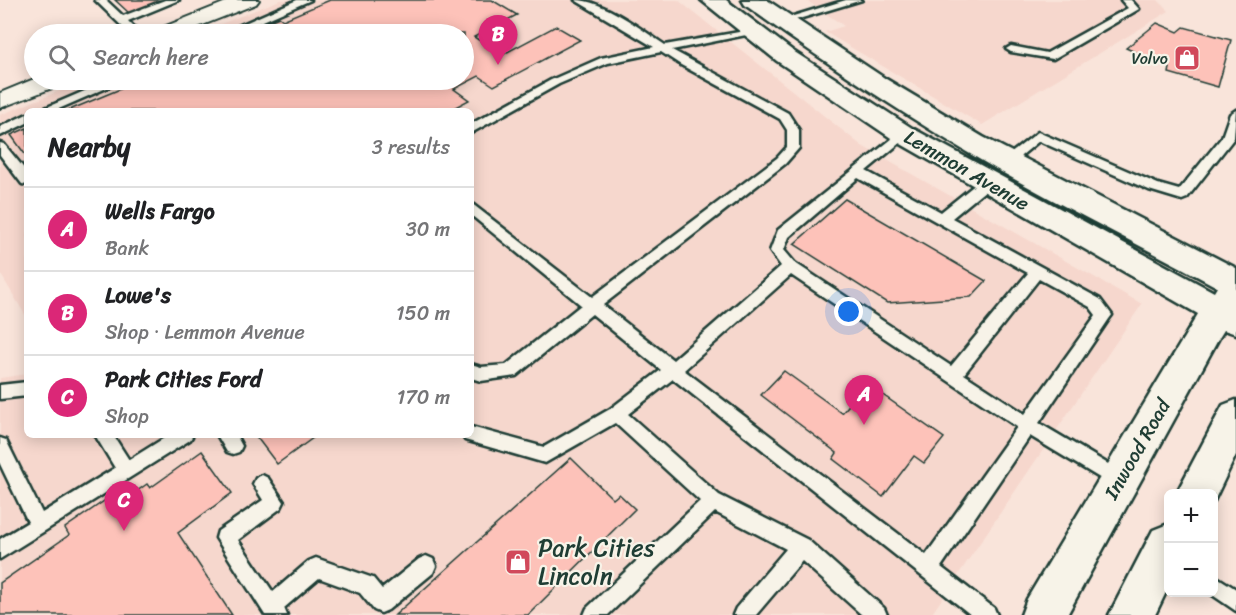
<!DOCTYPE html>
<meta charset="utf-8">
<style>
:root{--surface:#fff;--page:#f6f6f6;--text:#202124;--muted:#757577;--line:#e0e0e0;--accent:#db2777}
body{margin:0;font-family:Sriracha,sans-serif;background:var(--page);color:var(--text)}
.controls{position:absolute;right:18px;bottom:18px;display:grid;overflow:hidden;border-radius:9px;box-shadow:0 3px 15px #0003}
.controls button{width:54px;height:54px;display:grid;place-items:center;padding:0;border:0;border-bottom:2px solid var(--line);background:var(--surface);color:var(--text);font:30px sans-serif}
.you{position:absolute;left:849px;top:312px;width:21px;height:21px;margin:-15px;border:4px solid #fff;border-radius:50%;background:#1a73e8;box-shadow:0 0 0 9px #1a73e833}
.badge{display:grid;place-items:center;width:39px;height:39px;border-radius:50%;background:var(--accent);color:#fff;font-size:20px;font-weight:700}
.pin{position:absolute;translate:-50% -50px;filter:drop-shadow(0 2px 3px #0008)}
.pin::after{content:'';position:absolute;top:32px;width:21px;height:18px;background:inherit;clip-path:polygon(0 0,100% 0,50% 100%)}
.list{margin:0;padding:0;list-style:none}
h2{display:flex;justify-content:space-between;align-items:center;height:78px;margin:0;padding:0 24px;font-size:26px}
h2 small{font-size:20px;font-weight:400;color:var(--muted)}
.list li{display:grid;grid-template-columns:39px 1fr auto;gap:18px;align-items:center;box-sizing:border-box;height:84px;padding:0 24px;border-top:2px solid var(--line)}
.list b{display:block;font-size:22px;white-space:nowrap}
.list p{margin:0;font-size:20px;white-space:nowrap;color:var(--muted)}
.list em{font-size:20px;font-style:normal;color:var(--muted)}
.icon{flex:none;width:33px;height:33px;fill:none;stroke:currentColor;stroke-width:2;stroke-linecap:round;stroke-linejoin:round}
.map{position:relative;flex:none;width:1236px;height:615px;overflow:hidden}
.search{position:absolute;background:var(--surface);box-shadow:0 3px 15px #0003;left:24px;top:24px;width:450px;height:66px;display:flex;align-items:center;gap:15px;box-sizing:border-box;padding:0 21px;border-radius:33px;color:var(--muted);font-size:22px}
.panel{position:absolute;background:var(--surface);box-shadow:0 3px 15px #0003;left:24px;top:108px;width:450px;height:330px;border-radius:9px}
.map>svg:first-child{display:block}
.built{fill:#f6d7cd}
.building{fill:#fdc2b9;stroke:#1f3d34;stroke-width:1.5}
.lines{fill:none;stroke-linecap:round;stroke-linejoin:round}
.service-casing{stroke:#1f3d34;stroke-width:5}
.minor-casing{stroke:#1f3d34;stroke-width:4}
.secondary-casing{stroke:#1f3d34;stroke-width:5}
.service{fill:#f7f3e8;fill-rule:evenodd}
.minor{fill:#f7f3e8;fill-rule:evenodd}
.secondary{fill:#f7f3e8;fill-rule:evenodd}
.labels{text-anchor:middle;stroke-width:4.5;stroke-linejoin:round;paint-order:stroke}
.far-poi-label{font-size:16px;fill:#1f3d34;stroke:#f7f3e8;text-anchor:end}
.street-label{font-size:20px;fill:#1f3d34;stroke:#f7f3e8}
.near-poi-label{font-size:24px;fill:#1f3d34;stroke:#f7f3e8;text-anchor:start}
</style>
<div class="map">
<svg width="1236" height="615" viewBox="0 0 1236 615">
<rect width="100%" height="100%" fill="#f9e4da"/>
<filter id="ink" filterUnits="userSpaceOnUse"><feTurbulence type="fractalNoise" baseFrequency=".0167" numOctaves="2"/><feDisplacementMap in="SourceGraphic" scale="12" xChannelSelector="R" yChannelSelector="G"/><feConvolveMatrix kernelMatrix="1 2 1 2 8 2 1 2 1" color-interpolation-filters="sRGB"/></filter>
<g filter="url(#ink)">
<!-- built -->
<path class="built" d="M280 0H678L862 146 1142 304 931 615H0V378L27 374V435H471V111H27V318L0 273V115L87 80H464V34H196Z
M806 0H1158L1169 11 982 125 825 32 844 26Z"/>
<!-- building -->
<path class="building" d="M115 0H164L129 13Z
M330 0H492L517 15 474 37 502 55 556 26 580 40 494 86 479 76 454 89 469 100 448 111H67L142 80H464V34H238L279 17 283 20Z
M1157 23 1178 32 1184 27 1231 40 1218 87 1169 73 1170 68 1126 48Z
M27 128V157L11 135Z
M845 199 986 281 971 297 887 303 794 244Z
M784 371 842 413 867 384 944 438 924 463 914 456 883 497 833 459 837 453 761 395Z
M255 435H317L277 464Z
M202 451 232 493 178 533 232 615H0V583L69 535 65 528 107 499 113 508 147 484 150 488Z
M571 458 613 499 619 494 635 509 528 615H395Z"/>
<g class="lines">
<!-- service casing -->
<g class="service-casing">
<path id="service" d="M95 0H106L123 16 165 0H179L128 21 141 34H130Z
M297 0H311L233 34H220Z
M575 0C603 0 641 29 665 45L756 29V33L672 50 788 113 799 130V148L785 164 603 305 673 360 781 266 770 251 778 230 903 130 909 134 907 137 866 171 941 212 982 179H992L993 182 992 185 952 218 1100 299 1112 315 1109 319 1039 423 1125 474 1128 480 1125 486 1119 488 1113 486 1030 436 941 567 994 608 997 615H971L673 379 628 414 719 495 808 540 884 608 887 615H862L802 561 756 615H733L736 608 786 549 715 512 608 615H584L587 608 700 501 615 423 545 463 465 440 462 435H471V427L544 447 610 409 661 370 592 314 516 376 481 381 471 378V364L481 367 506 365 581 305 471 215V203L592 297 777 158 787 147V130L780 119 681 65 661 52 608 63 559 84 471 133V124L551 80 601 58 654 47ZM858 178 1028 273 951 366 795 263 784 250 789 237ZM791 275 1017 427 926 555 684 370ZM1039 279 1090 307 1096 315 1025 414 964 374Z
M846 0H862L782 24 777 21Z
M1121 0H1131L1139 9 1053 59 1011 52 1006 49 1011 46 1047 53 1128 8Z
M110 80H125L54 111H38Z
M1236 110 1234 138 1187 198 1182 200 1149 190 1039 141 1010 165 1006 166 1000 162 1038 132 1158 184 1179 190 1222 137 1230 114Z
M27 114V123L0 136V127Z
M0 143 4 144 27 172V185L22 184 0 155Z
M27 382V396L0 399V385Z
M95 435H113L129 460 169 435H193L190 440 0 559V539L28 522 0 464V438L6 440 42 513 115 468Z
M217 435H236L242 446 239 452 233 454 227 452Z
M262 475 268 478 284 502 281 508 238 540 273 592 309 561 316 558 373 578 382 589 419 559 426 556 433 559 436 566 433 573 388 610 381 613 374 610 360 593 319 578 284 608 287 615H265L216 538 218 531 263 500 253 484 256 478Z
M1214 575 1236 589V611L1208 592H1214Z"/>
</g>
<!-- minor casing -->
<g class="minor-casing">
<path id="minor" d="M231 0H259L256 4 180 34H152L156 30Z
M34 79 63 80 60 85 0 108V93Z"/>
</g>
<!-- secondary casing -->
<g class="secondary-casing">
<path id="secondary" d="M701 0H726L793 51 912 128 1214 292 1217 287C1144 247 1069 210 996 169 910 119 826 63 745 5L742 0H767L886 79 983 137 1236 268V334L1224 330 1219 338 1067 615H1021L1027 599 1198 314 894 140 777 61Z
M1236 400V455L1214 501V494H1176L1223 405Z
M1168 524V588L1155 615H1109L1153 530Z"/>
</g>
<!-- service -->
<use href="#service" class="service"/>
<!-- minor -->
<use href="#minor" class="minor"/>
<!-- secondary -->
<use href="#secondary" class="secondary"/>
</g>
</g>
<!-- icons -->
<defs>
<g id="shop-square" transform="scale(1.35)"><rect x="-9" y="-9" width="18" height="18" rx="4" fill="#d1495b" stroke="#f7f3e8"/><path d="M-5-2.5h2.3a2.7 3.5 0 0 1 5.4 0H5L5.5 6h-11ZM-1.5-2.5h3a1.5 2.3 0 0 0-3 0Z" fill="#fff"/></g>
</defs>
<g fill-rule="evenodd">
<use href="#shop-square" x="1187" y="58"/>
<use href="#shop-square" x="518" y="562"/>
</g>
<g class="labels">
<!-- far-poi labels -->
<g class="far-poi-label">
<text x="1168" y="64">Volvo</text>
</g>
<!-- street labels -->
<g class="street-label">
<text transform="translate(967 170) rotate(30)" y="7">Lemmon Avenue</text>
<text transform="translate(1137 449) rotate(-60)" y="7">Inwood Road</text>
</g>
<!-- near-poi labels -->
<g class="near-poi-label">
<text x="538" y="556">Park Cities<tspan x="538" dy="28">Lincoln</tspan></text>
</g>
</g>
</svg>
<div class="controls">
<button>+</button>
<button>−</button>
</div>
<div class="you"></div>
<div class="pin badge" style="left:864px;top:425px">A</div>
<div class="pin badge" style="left:498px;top:65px">B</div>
<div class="pin badge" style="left:124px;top:531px">C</div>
<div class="search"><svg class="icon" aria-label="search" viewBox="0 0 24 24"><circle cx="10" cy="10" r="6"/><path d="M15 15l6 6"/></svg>Search here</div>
<section class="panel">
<h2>Nearby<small>3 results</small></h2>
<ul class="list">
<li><span class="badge">A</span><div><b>Wells Fargo</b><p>Bank</p></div><em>30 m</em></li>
<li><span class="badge">B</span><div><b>Lowe's</b><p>Shop · Lemmon Avenue</p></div><em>150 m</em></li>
<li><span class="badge">C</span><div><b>Park Cities Ford</b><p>Shop</p></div><em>170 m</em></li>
</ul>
</section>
</div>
